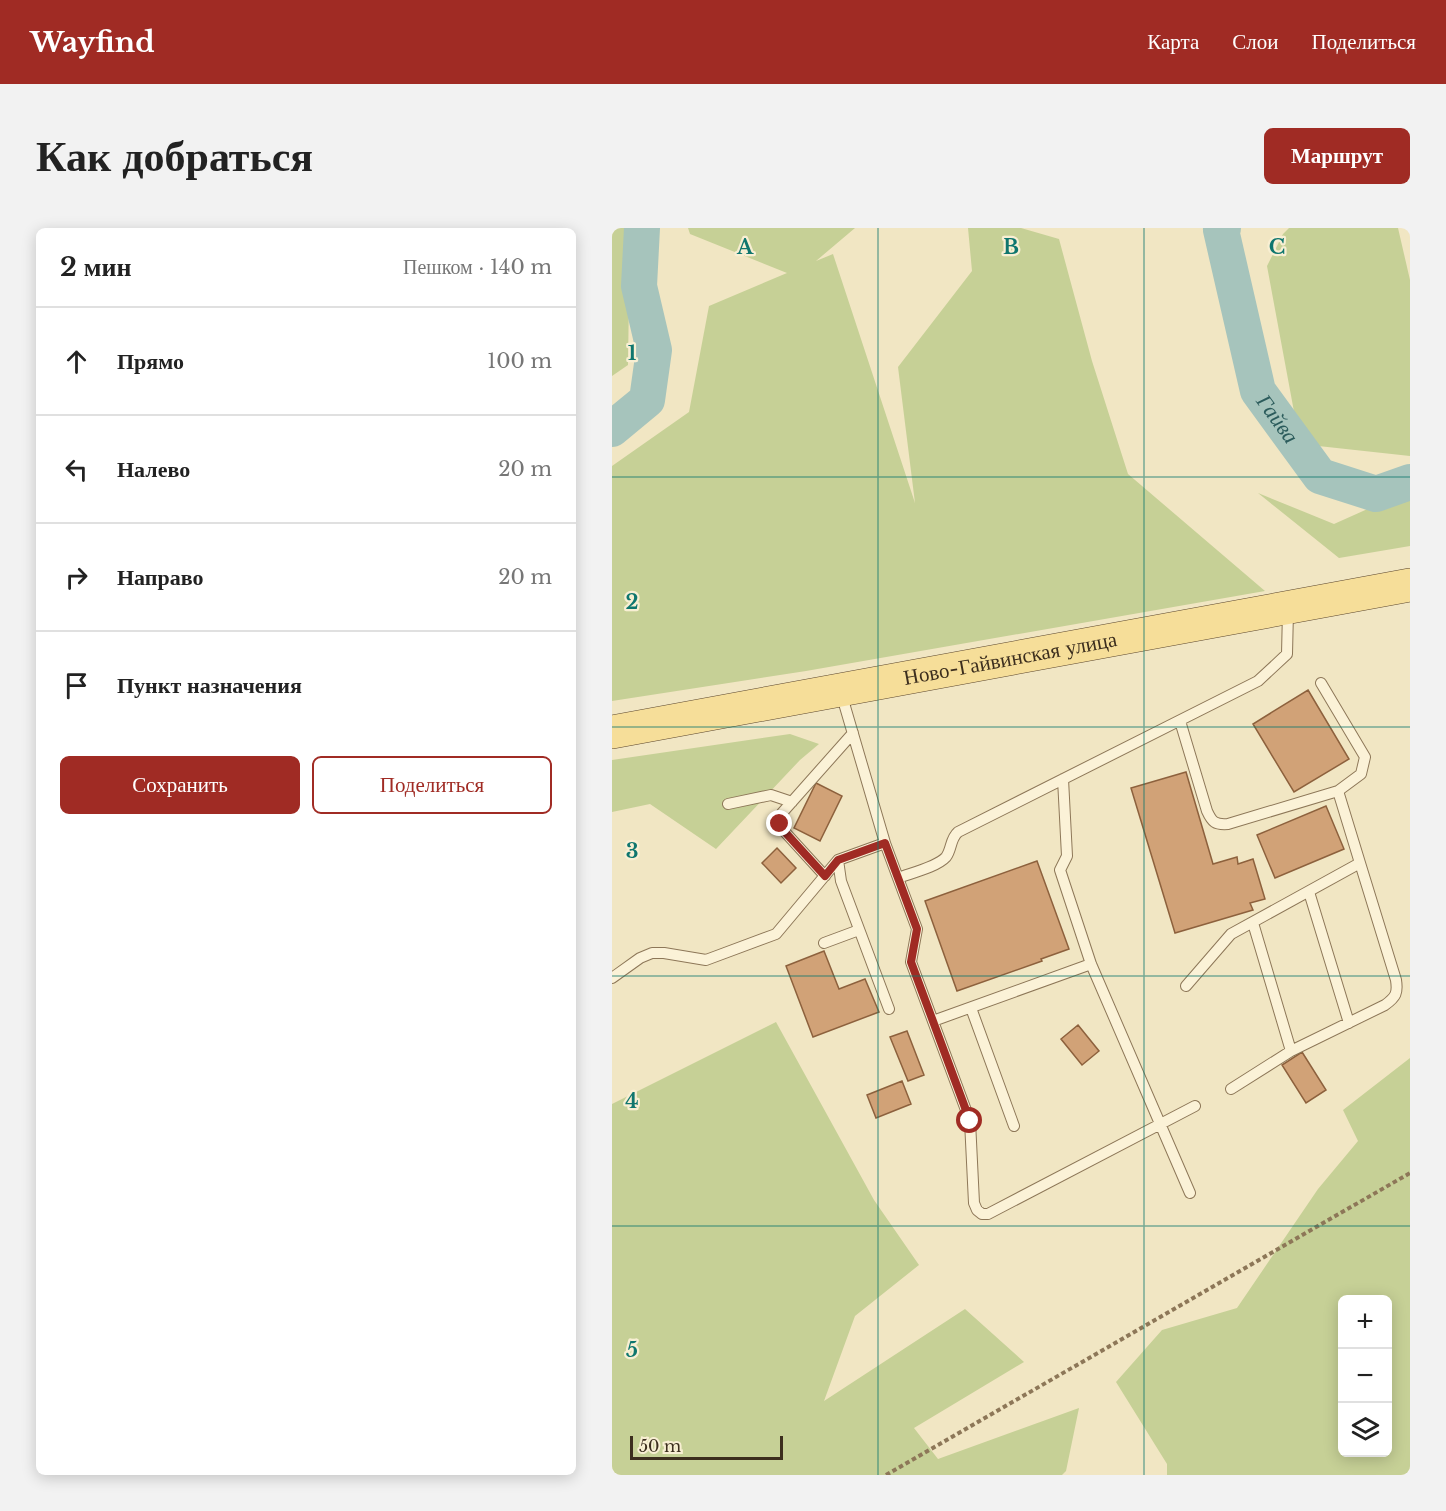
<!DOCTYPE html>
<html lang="ru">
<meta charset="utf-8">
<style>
:root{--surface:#fff;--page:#f2f2f2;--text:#222;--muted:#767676;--line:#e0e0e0;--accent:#a02b24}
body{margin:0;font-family:"Libre Baskerville",serif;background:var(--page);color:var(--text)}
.controls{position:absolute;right:18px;bottom:18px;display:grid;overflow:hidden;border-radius:9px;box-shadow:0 3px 15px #0003}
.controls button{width:54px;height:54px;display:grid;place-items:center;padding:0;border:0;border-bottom:2px solid var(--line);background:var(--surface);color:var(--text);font:30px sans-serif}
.scale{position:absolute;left:18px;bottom:15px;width:153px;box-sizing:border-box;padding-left:6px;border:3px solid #3c2e1e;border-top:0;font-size:16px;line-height:21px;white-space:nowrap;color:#3c2e1e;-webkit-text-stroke:4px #f8efd3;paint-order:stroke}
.stop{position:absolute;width:18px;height:18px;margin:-14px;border:4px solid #a02b24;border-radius:50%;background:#fff}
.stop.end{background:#a02b24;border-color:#fff;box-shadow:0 2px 6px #0008}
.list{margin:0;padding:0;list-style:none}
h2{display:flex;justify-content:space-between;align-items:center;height:78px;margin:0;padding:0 24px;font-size:26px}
h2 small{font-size:20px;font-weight:400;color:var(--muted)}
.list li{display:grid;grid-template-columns:39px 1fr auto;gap:18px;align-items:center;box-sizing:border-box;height:108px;padding:0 24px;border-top:2px solid var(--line)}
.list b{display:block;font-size:22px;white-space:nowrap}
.list em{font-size:20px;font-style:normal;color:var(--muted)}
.actions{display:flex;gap:12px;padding:18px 24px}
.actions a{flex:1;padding:14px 0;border:2px solid var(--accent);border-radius:9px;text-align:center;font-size:21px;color:var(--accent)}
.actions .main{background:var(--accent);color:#fff}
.icon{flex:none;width:33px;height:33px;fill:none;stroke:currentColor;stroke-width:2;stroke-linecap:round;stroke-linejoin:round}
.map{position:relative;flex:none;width:798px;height:1247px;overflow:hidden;border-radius:9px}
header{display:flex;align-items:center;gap:36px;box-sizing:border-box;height:84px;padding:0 30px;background:var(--accent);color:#fff}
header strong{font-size:28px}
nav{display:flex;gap:33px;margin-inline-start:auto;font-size:21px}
.intro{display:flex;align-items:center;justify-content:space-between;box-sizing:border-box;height:144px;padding:0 36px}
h1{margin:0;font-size:42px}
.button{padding:15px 27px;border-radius:9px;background:var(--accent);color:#fff;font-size:21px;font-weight:700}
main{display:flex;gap:36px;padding:0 36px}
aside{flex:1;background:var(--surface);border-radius:9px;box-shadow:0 3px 15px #0003}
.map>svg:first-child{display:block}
.green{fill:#c6d096;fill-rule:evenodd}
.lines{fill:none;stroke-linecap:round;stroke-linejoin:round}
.river{stroke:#a6c4bc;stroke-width:36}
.building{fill:#d1a277;stroke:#8d613d;stroke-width:1.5}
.lane-casing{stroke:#8d7758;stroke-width:12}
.primary-casing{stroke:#5a452d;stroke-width:34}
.path{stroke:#8d7758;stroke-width:4;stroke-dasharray:4.5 3;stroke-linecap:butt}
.lane{stroke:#fbf2d7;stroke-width:10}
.primary{stroke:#f6de99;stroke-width:33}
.route{stroke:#a02b24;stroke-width:8}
.grid{fill:none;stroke:#0f766e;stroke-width:1.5;stroke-opacity:0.55}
.labels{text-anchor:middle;stroke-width:4.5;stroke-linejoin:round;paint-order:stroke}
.street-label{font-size:21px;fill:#3c2e1e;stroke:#f8efd3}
.water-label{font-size:22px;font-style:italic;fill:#2c5c5c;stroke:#f8efd3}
.grid-label{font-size:20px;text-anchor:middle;font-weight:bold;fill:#0f766e;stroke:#f8efd3;stroke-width:4.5;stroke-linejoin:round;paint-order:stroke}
</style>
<header>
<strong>Wayfind</strong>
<nav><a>Карта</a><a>Слои</a><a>Поделиться</a></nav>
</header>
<div class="intro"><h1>Как добраться</h1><a class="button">Маршрут</a></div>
<main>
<aside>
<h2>2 мин<small>Пешком · 140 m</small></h2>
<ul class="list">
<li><svg class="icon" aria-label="ahead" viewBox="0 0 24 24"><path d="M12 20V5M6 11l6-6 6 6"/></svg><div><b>Прямо</b></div><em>100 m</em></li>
<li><svg class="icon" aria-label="left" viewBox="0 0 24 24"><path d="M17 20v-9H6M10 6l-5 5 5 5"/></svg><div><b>Налево</b></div><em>20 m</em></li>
<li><svg class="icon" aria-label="right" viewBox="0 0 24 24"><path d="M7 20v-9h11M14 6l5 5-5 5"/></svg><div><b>Направо</b></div><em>20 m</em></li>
<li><svg class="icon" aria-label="arrive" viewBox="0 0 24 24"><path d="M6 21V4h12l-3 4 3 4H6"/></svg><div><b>Пункт назначения</b></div></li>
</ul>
<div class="actions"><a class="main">Сохранить</a><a>Поделиться</a></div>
</aside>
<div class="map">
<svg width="798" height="1247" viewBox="0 0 798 1247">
<rect width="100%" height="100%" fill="#f1e6c3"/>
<!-- green -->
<path class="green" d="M0 0H18L16 137 0 148Z
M76 0H243L204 33 221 26 303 275 286 139 360 43 356 0H409L447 11 480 133 516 246 653 363 194 443 0 473V238L77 184 97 78 175 45 78 6Z
M677 0H786L798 52V228L688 216 655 38 671 6Z
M798 262V318L727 330 646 265 722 296Z
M178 506 207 516 188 532 104 621 38 576 0 584V532Z
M164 794 262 972 307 1037 243 1088 212 1173 353 1081 412 1134 302 1200 326 1231 467 1180 454 1243 450 1247H0V876Z
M798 830V1247H555V1236L504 1154 550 1102 625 1080 706 961 746 913 731 882ZM730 1072H776V1224H730Z"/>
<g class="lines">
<!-- river -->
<g class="river">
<path id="s1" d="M611 0 609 2 646 163 708 248 764 266 798 254"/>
<path d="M0 201 35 172 42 122 27 58 30 0"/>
</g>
</g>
<!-- building -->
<path class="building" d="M696 462 737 531 682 564 641 496Z
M574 544 601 636 625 629 626 636 641 631 653 671 638 675 641 682 563 705 519 560Z
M204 555 230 568 208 613 182 600Z
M714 578 732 621 663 650 645 607Z
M165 620 184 640 169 655 150 635Z
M425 633 457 721 429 731 430 733 345 763 313 673Z
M212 723 227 761 253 751 267 784 201 809 174 738Z
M466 797 487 823 470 837 449 811Z
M295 803 312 847 296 853 278 809Z
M690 824 714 862 694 875 670 837Z
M290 853 299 876 264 890 255 867Z"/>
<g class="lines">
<!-- lane casing -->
<g class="lane-casing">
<path id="lane" d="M709 455 753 529 749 546 726 563
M568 493 595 583C600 594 603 597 616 596L726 563 748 635 619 706 574 758
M451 551 455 628 448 642 479 736 578 965
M116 576 159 567 180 574
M273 615 286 650C299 645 325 639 334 629 340 621 338 611 346 604L646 453 675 426 676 383
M226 632 229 653 277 781
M213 648 172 603C168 596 166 592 170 585L241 505
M286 650 305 701 299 734 358 893 362 975 365 982 370 986H376L583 878
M697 664 737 795
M641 695 679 823
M212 715 247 702
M0 750 28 730 40 725H52L94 732 164 706 226 632 273 615 229 465
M359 780 402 898
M321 793 479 736
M619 861 679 823 773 777C784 769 786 765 784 752L748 635"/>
</g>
<!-- primary casing -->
<g class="primary-casing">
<g id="primary">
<path id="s2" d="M0 504 798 357"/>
</g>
</g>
<!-- path -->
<path class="path" d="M274 1247 798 945"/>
<!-- lane -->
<use href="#lane" class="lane"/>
<!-- primary -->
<use href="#primary" class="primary"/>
</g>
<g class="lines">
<!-- route -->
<path class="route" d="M168 596 172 603 213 648 226 632 273 615 305 701 299 734 358 893"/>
</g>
<!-- grid -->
<path class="grid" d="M266 0V1247M532 0V1247M0 249H798M0 499H798M0 748H798M0 998H798"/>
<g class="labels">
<!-- street labels -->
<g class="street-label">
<text dy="7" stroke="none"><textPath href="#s2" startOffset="405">Ново-Гайвинская улица</textPath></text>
</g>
<!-- water labels -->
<g class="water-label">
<text dy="8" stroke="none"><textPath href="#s1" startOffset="202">Гайва</textPath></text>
</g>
</g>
<g class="grid-label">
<text x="133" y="26">A</text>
<text x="399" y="26">B</text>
<text x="665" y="26">C</text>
<text x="20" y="132">1</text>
<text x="20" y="381">2</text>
<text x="20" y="630">3</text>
<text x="20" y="880">4</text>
<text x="20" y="1129">5</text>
</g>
</svg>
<div class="controls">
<button>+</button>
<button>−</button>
<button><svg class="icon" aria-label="layers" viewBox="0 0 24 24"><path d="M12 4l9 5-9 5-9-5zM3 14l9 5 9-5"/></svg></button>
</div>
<div class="scale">50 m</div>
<div class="stop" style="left:358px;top:893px"></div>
<div class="stop end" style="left:168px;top:596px"></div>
</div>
</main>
